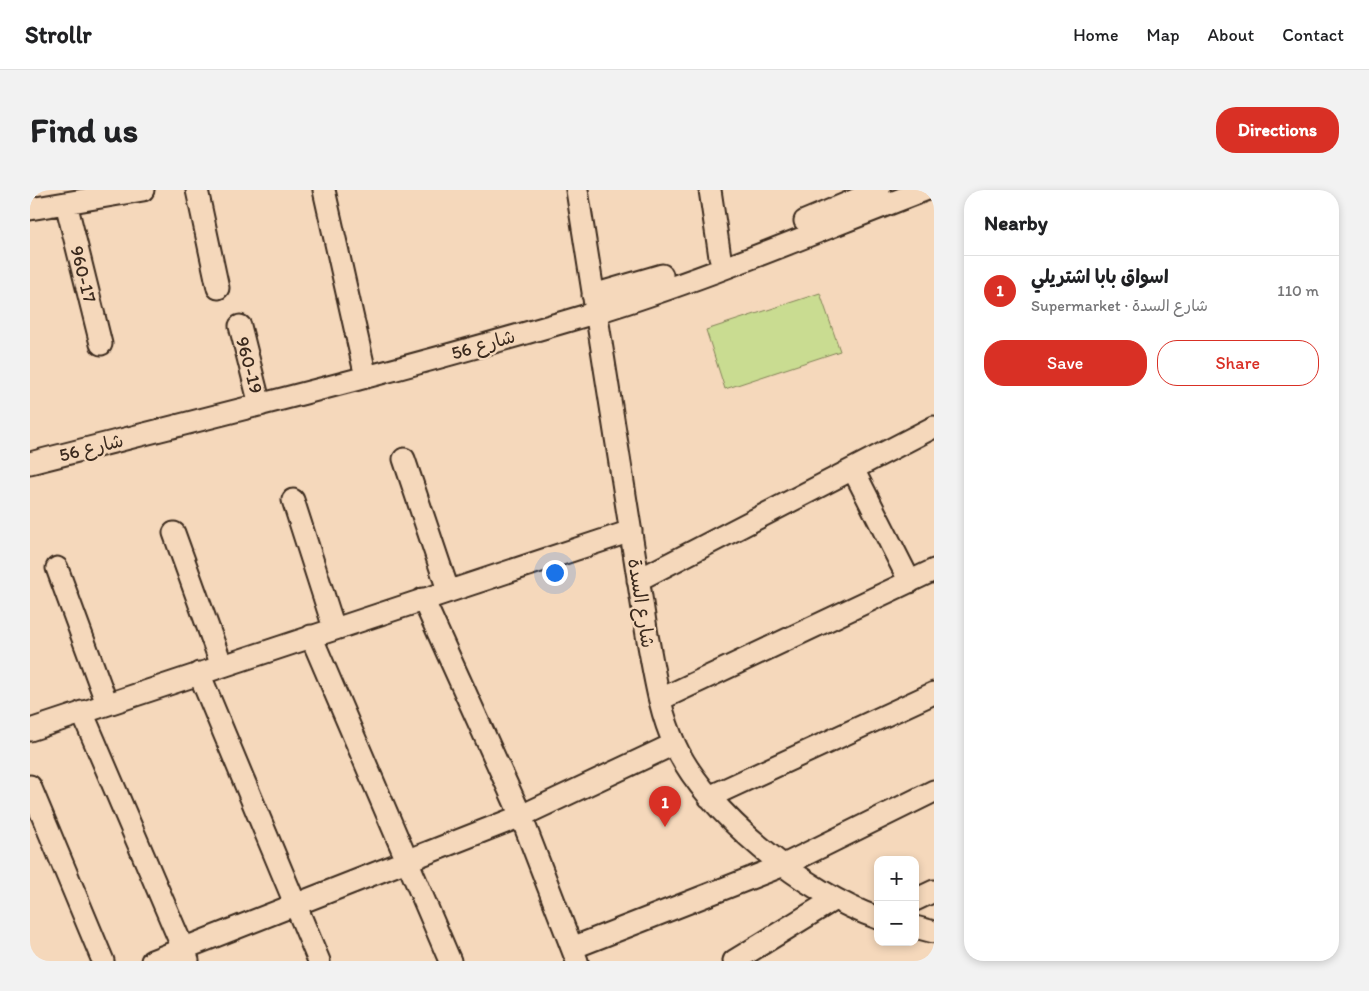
<!DOCTYPE html>
<meta charset="utf-8">
<style>
:root{--surface:#fff;--page:#f2f2f2;--text:#202124;--muted:#757577;--line:#e0e0e0;--accent:#d93025}
body{margin:0;font-family:Itim,"Playpen Sans Arabic",sans-serif;background:var(--page);color:var(--text)}
.controls{position:absolute;right:15px;bottom:15px;display:grid;overflow:hidden;border-radius:10px;box-shadow:0 2px 8px #0003}
.controls button{width:45px;height:45px;display:grid;place-items:center;padding:0;border:0;border-bottom:1px solid var(--line);background:var(--surface);color:var(--text);font:25px sans-serif}
.you{position:absolute;left:524px;top:382px;width:18px;height:18px;margin:-12px;border:4px solid #fff;border-radius:50%;background:#1a73e8;box-shadow:0 0 0 8px #1a73e833}
.badge{display:grid;place-items:center;width:32px;height:32px;border-radius:50%;background:var(--accent);color:#fff;font-size:16px;font-weight:700}
.pin{position:absolute;translate:-50% -41px;filter:drop-shadow(0 1px 2px #0008)}
.pin::after{content:'';position:absolute;top:26px;width:18px;height:15px;background:inherit;clip-path:polygon(0 0,100% 0,50% 100%)}
.list{margin:0;padding:0;list-style:none}
h2{display:flex;justify-content:space-between;align-items:center;height:65px;margin:0;padding:0 20px;font-size:21px}
h2 small{font-size:16px;font-weight:400;color:var(--muted)}
.list li{display:grid;grid-template-columns:32px 1fr auto;gap:15px;align-items:center;box-sizing:border-box;height:70px;padding:0 20px;border-top:1px solid var(--line)}
.list b{display:block;font-size:19px;white-space:nowrap}
.list p{margin:0;font-size:16px;white-space:nowrap;color:var(--muted)}
.list em{font-size:16px;font-style:normal;color:var(--muted)}
.actions{display:flex;gap:10px;padding:15px 20px}
.actions a{flex:1;padding:11px 0;border:1px solid var(--accent);border-radius:20px;text-align:center;font-size:18px;color:var(--accent)}
.actions .main{background:var(--accent);color:#fff}
.map{position:relative;flex:none;width:904px;height:771px;overflow:hidden;border-radius:20px}
header{display:flex;align-items:center;gap:30px;box-sizing:border-box;height:70px;padding:0 25px;background:var(--surface);border-bottom:1px solid var(--line)}
header strong{font-size:24px}
nav{display:flex;gap:28px;margin-inline-start:auto;font-size:18px}
.intro{display:flex;align-items:center;justify-content:space-between;box-sizing:border-box;height:120px;padding:0 30px}
h1{margin:0;font-size:35px}
.button{padding:12px 22px;border-radius:20px;background:var(--accent);color:#fff;font-size:18px;font-weight:700}
main{display:flex;gap:30px;padding:0 30px}
aside{flex:1;background:var(--surface);border-radius:20px;box-shadow:0 2px 8px #0003}
.map>svg:first-child{display:block}
.green{fill:#c9dc91;stroke:#828358}
.lines{fill:none;stroke-linecap:round;stroke-linejoin:round}
.minor-casing{stroke:#3b2a1e;stroke-width:25}
.minor{stroke:#f5d8bb;stroke-width:21}
.labels{text-anchor:middle;stroke-width:4.5;stroke-linejoin:round;paint-order:stroke}
.street-label{font-size:19px;fill:#3b2a1e;stroke:#f5d8bb}
</style>
<header>
<strong>Strollr</strong>
<nav><a>Home</a><a>Map</a><a>About</a><a>Contact</a></nav>
</header>
<div class="intro"><h1>Find us</h1><a class="button">Directions</a></div>
<main>
<div class="map">
<svg width="904" height="771" viewBox="0 0 904 771">
<rect width="100%" height="100%" fill="#f5d8bb"/>
<filter id="ink" filterUnits="userSpaceOnUse"><feTurbulence type="fractalNoise" baseFrequency=".02" numOctaves="2"/><feDisplacementMap in="SourceGraphic" scale="10" xChannelSelector="R" yChannelSelector="G"/><feConvolveMatrix kernelMatrix="1 2 1 2 8 2 1 2 1" color-interpolation-filters="sRGB"/></filter>
<g filter="url(#ink)">
<!-- green -->
<path class="green" d="M790 103 810 161 695 199 676 140Z"/>
<g class="lines">
<!-- minor casing -->
<g class="minor-casing">
<path id="minor" d="M167 0 188 98
M294 0 336 187
M547 0 617 445C624 481 629 521 645 555 676 623 778 705 848 728
M680 0 690 67
M36 13 71 154
M0 19 113 0
M775 31 849 0
M563 105 632 85
M210 136 230 215
M374 269 418 400
M0 273C189 225 378 179 564 123 676 89 785 42 895 0
M823 279 880 392
M263 310 304 438
M144 343 192 476
M27 378 77 514
M608 390 904 237
M393 409 491 626 547 771
M281 446 420 771
M169 483 289 771
M631 509 904 380
M52 522 158 770
M0 540 601 341
M0 596 73 771
M679 607 904 503
M885 710 904 701
M885 737 904 742
M542 758 754 675 904 601
M122 771 491 626 644 554
M704 771 803 710"/>
</g>
<!-- minor -->
<use href="#minor" class="minor"/>
</g>
</g>
<g class="labels">
<!-- street labels -->
<g class="street-label">
<text transform="translate(54 84) rotate(76)" y="7">960-17</text>
<text transform="translate(453 154) rotate(-16)" y="7">شارع 56</text>
<text transform="translate(220 175) rotate(75)" y="7">960-19</text>
<text transform="translate(61 257) rotate(-14)" y="7">شارع 56</text>
<text transform="translate(612 413) rotate(81)" y="7">شارع السدة</text>
</g>
</g>
</svg>
<div class="controls">
<button>+</button>
<button>−</button>
</div>
<div class="you"></div>
<div class="pin badge" style="left:635px;top:637px">1</div>
</div>
<aside>
<h2>Nearby<small></small></h2>
<ul class="list">
<li><span class="badge">1</span><div><b>اسواق بابا اشتريلي</b><p>Supermarket · شارع السدة</p></div><em>110 m</em></li>
</ul>
<div class="actions"><a class="main">Save</a><a>Share</a></div>
</aside>
</main>
